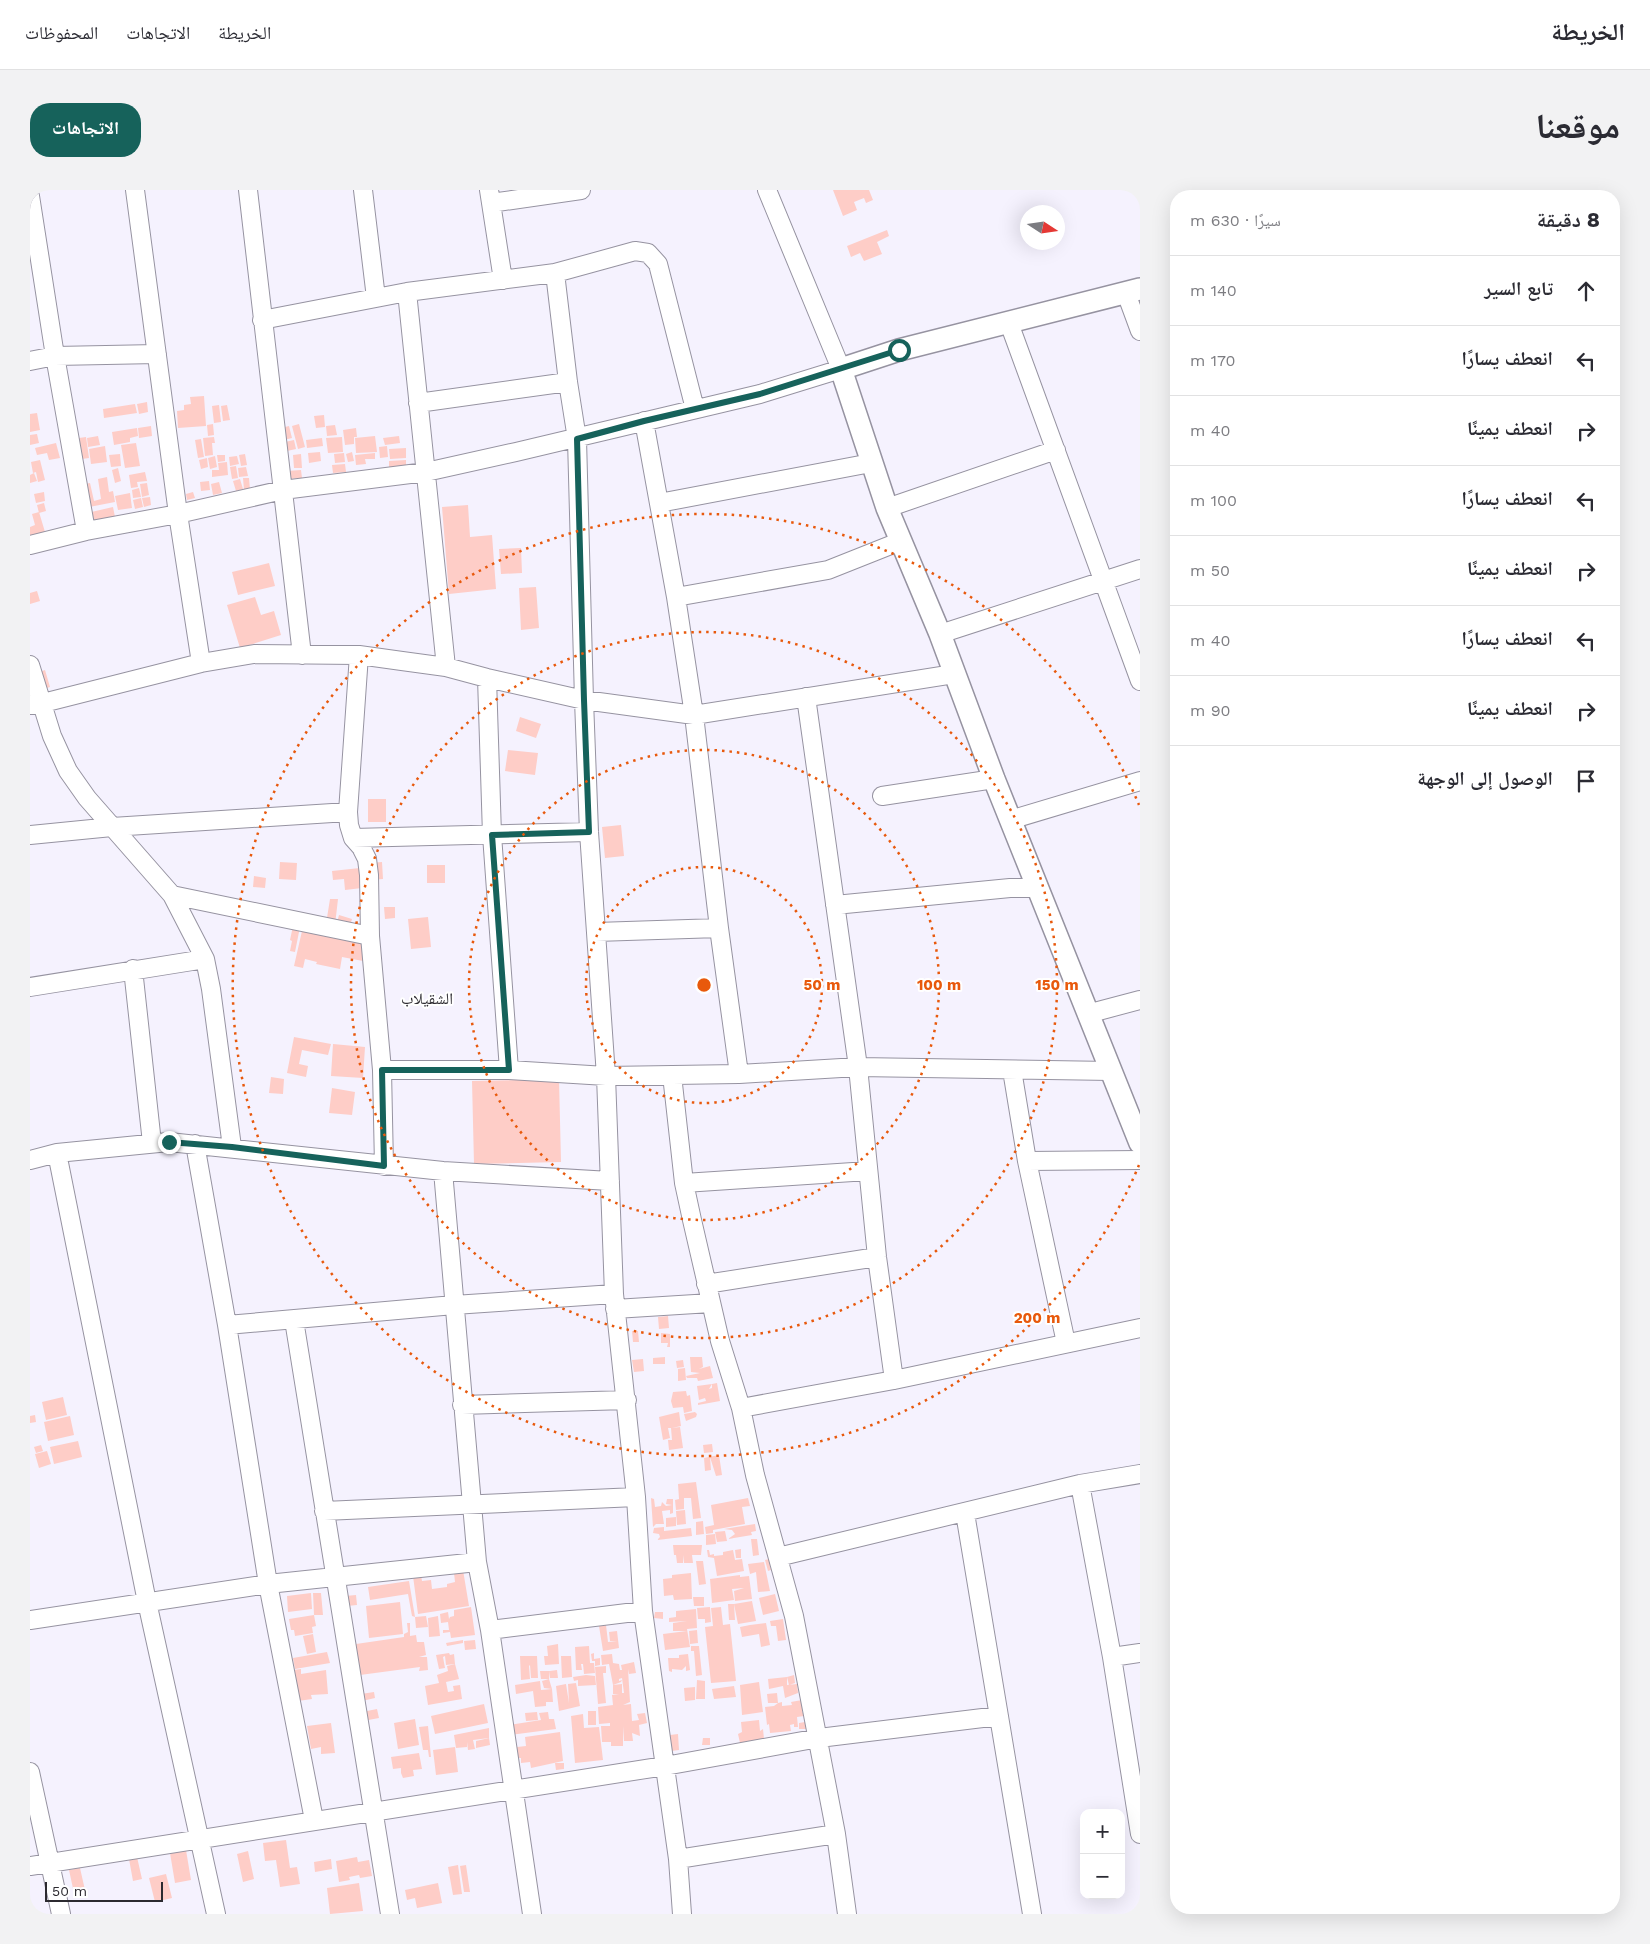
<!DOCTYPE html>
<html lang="ar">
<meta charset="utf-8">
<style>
:root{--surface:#fff;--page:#f2f2f3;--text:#2b2b33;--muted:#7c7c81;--line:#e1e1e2;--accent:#16625b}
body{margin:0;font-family:"Work Sans","Noto Naskh Arabic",sans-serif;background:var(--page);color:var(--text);direction:rtl}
.controls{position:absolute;right:15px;bottom:15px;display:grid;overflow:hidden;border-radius:10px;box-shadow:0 5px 20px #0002}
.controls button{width:45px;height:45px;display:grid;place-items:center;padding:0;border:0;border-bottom:1px solid var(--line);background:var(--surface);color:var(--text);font:25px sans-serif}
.compass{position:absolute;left:990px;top:15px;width:45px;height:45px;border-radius:50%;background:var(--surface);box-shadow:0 5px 20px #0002;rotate:102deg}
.scale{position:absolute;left:15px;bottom:12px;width:118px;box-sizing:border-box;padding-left:5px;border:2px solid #2c2a30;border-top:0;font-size:14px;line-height:18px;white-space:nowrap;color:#2c2a30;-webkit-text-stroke:4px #fff;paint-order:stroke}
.stop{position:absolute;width:15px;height:15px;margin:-11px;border:4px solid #16625b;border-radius:50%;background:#fff}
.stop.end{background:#16625b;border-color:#fff;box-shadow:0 1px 5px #0008}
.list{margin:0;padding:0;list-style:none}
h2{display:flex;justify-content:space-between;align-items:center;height:65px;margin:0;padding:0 20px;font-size:21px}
h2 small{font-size:16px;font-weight:400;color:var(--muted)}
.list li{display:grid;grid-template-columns:32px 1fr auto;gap:15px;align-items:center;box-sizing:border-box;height:70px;padding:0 20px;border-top:1px solid var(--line)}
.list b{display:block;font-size:19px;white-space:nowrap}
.list em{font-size:16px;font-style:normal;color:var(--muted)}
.icon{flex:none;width:28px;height:28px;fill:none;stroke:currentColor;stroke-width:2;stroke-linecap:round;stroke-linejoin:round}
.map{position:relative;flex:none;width:1110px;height:1724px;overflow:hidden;direction:ltr;border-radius:20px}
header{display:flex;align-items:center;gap:30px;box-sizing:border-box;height:70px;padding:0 25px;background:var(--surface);border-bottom:1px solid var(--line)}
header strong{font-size:24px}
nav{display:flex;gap:28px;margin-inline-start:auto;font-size:18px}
.intro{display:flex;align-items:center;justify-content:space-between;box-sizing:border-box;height:120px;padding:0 30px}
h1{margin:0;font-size:35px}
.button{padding:12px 22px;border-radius:20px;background:var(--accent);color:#fff;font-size:18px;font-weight:700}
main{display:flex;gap:30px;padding:0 30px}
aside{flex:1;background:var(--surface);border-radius:20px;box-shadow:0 5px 20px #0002}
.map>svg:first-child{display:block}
.building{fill:#fecdc7}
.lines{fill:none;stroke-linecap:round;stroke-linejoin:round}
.minor-casing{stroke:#9693a1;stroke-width:20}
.tertiary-casing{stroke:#9693a1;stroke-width:24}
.minor{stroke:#fff;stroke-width:18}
.tertiary{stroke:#fff;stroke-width:21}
.route{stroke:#16625b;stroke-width:6}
.ring{fill:none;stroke:#e8590c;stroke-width:2.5;stroke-dasharray:2.5 5}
.labels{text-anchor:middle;stroke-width:4;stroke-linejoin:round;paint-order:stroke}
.quarter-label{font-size:16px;fill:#2c2a30;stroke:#fff}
.centre{fill:#e8590c;stroke:#fff;stroke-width:2.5}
.ring-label{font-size:15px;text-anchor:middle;font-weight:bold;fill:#e8590c;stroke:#fff;stroke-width:4;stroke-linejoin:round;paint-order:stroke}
</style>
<header>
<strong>الخريطة</strong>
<nav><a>الخريطة</a><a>الاتجاهات</a><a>المحفوظات</a></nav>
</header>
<div class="intro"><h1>موقعنا</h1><a class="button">الاتجاهات</a></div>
<main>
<aside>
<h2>8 دقيقة<small>سيرًا · 630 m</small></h2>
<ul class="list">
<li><svg class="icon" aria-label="ahead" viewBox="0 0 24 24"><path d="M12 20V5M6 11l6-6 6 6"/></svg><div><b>تابع السير</b></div><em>140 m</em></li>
<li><svg class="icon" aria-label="left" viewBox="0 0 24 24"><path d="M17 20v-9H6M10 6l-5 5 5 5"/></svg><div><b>انعطف يسارًا</b></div><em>170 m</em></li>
<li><svg class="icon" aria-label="right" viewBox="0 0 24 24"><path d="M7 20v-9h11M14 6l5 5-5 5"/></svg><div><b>انعطف يمينًا</b></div><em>40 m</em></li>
<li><svg class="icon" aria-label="left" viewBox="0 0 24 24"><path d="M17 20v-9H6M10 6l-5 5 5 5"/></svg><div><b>انعطف يسارًا</b></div><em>100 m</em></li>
<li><svg class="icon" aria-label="right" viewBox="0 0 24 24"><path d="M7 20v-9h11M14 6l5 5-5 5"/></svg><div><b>انعطف يمينًا</b></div><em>50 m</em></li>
<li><svg class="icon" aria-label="left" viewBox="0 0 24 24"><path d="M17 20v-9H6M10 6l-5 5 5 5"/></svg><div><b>انعطف يسارًا</b></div><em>40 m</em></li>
<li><svg class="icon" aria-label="right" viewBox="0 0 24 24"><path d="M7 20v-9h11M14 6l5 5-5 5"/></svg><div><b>انعطف يمينًا</b></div><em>90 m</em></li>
<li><svg class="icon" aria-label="arrive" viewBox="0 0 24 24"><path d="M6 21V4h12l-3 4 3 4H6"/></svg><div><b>الوصول إلى الوجهة</b></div></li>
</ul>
</aside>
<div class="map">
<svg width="1110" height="1724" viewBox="0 0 1110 1724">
<rect width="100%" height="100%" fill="#f5f2fe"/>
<!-- building -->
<path class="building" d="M803 0H839L843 10 836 13 834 8 824 12 827 20 813 26Z
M857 40 859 46 847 52 852 64 834 71 830 63 821 67 817 56Z
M174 206 176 236 148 238 147 221 154 220V215L161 214 160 207Z
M117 212 118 222 109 224 107 214Z
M105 214 107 223 74 228 73 219Z
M189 215 191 232 184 233 182 216Z
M197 215 200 230 193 231 191 216Z
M7 223 10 240 0 242V224Z
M294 225 295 237 286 238 284 226Z
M183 234 184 245 178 246 177 235Z
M269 234 275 257 268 259 262 236Z
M305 235 307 245 297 246 296 236Z
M121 236 122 246 109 248 108 238Z
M259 236 262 248 254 250 251 238Z
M107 238 108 246 100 248V252L84 255 82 242Z
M326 238 327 247H324V254L315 255 313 240Z
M7 244 9 253 0 255V245Z
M68 246 70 255 58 257 57 248Z
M345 246 347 262 326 263 325 248Z
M369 246 370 253 355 255 353 248Z
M56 247 59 268 52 269 49 248Z
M184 247 185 253H182L183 265 175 266 173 248Z
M312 247 313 262 298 263 296 248Z
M292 248 293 256 277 258 276 250Z
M171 249 174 267 168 268 165 250Z
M264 250 266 259 257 261 255 252Z
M26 253 30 268 19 270 17 263 7 265 5 258Z
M106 253 110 276 95 278 91 255Z
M75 256 77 272 61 274 59 259Z
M357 256 358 267 350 268 349 257Z
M376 258V268L360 269 359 259Z
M290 262 291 271 279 273 278 263Z
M322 262 324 271 318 272 316 264Z
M314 263 315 272 305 273 304 264Z
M345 263V269H335L336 274 326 275 325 265Z
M90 264 91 276 81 277 79 265Z
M215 264 217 275 211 276 209 265Z
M271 264 272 278H264L263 265Z
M187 265H195V271L188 272Z
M185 266 187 277 180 279 178 268Z
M207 266 209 274 200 276 199 267Z
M177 268 178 277 171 279 169 270Z
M10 270 15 290 8 292 6 282 3 283 1 272Z
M376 270V277H359V271Z
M197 272 198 285 182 287V280H189L188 273Z
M315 274 316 282 303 283 302 275Z
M206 276 208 288 202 289 200 277Z
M216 277 218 286 209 287 208 278Z
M88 278 91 291 85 293 82 280Z
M271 280 272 288 258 289 257 281Z
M115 282 117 291 107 292 108 297 101 298 99 285Z
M4 283 7 291 0 293V285Z
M77 287 79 302 83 301 85 312 54 318 50 295 60 293 64 311 71 309 68 289Z
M213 288H219L220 300H214Z
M210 289 213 299 206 301 203 291Z
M179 291 180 300 171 301 170 292Z
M189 292 192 303 183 305 181 294Z
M117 293 119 305 112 307 110 294Z
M109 298 111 307 103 308 102 300Z
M14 302 15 311 6 313 4 304Z
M163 302 165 308 157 310 156 304Z
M100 303 102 318 88 320 85 306Z
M120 307 121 315 114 317 112 308Z
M111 308 113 317 105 319 103 310Z
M14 313 16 321 9 323 7 315Z
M438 315 440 347 462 345 466 399 419 404 412 317Z
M83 317 85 327 59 333 57 323Z
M9 322 15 342 0 346V337L5 335 2 324Z
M491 358 492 383 471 384 469 359Z
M239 373 245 396 208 405 202 382Z
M506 397 509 438 491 440 489 398Z
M7 401 10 411 0 414V403Z
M225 407 231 425 244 421 251 445 210 458 197 415Z
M15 480 20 497 14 499 9 482Z
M490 527 511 534 506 548 486 541Z
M478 560 508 563 505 585 475 581Z
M338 609H356V632H338Z
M591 635 594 666 575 668 572 637Z
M250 672 267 673 266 690 249 689Z
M352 672 353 689 341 690 340 673Z
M397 675H415V693H397Z
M330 678 332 698 315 700 314 689 303 690 302 681Z
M224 686 236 688 235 698 223 697Z
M300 709H308L305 735 296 734Z
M354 717H365V728L355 729Z
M309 725 322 729 319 739 306 736Z
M398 727 401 757 381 759 378 729Z
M263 736 270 737 265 762 260 761 262 751 260 750Z
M272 741 332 753 333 771 312 767 310 779 286 774 287 772 275 769 273 778 264 776Z
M264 847 301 854 298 865 272 860 269 874 278 876 276 887 257 883Z
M303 854 335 857 333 888 301 886Z
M241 887 254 889 253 904 239 903Z
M529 889 531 972 444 974 442 891Z
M302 898 325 902 322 925 299 923Z
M638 1126 639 1138 629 1139 628 1127Z
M602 1141H608L609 1152H603Z
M631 1143 640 1144V1157H637L638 1153H631Z
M635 1167V1174H623V1168Z
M660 1167H672L673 1177 669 1179 680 1176 683 1188 668 1191 667 1188H657L656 1186 670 1183 661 1182Z
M613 1169 614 1181 604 1182 602 1170Z
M653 1170 654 1177 647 1178 646 1171Z
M655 1178 656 1190 648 1191V1179Z
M687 1193 690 1211 668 1215V1213L676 1211 675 1208 669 1210 667 1196 682 1194 679 1199 682 1198V1194Z
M656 1201 657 1206 660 1205 662 1221 654 1223 653 1217 643 1218 641 1211 643 1202Z
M33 1207 37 1225 16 1230 12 1212Z
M649 1222 651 1236 642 1238 650 1237 653 1258 639 1260 638 1250H642L641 1238H638L640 1248 633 1250 629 1227Z
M665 1222 667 1224 666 1227 656 1231 654 1224Z
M5 1225 6 1232 0 1233V1226Z
M40 1226 44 1245 18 1251 14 1232Z
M48 1251 52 1267 24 1274 20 1257Z
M682 1254 683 1262 674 1263 673 1255Z
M11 1255 13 1261 6 1263 4 1257Z
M17 1261 21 1274 9 1278 5 1264Z
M689 1265 692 1285 686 1286 680 1267 681 1280 675 1281 674 1268Z
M666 1292 671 1328 663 1329 661 1308H654V1319L646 1320 645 1310 649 1309 648 1294Z
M621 1308 624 1309 625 1317 631 1316 632 1312 636 1316 642 1315 636 1314 637 1309H643V1323L640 1324V1320L632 1321 634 1334H626L623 1337Z
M718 1308 720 1316 712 1317 715 1334 683 1340V1343L676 1344 675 1337 684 1335 681 1315Z
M655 1320 656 1334 647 1335 646 1321Z
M646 1327V1336L636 1337V1328Z
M673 1331 674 1344 666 1345V1332Z
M725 1334 726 1341 721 1342 722 1345 698 1349 705 1344 702 1340 694 1339Z
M634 1337V1341L661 1338 662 1346 627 1350 630 1347 629 1344 623 1343 624 1338Z
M695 1341 697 1351 687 1352 685 1342Z
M685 1344 686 1354 676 1355V1345Z
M721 1349H727L729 1365 723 1366Z
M643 1355H672L671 1365H662L663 1373H654L653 1365V1373H647L646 1365H644Z
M711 1359V1368H706L705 1360Z
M677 1360H679L680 1365 684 1364V1366L693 1365V1362L703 1360 705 1370 712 1369 714 1381 687 1386 684 1368 678 1367Z
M739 1369 741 1380 738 1381 735 1370Z
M666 1371H673L676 1394 669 1395Z
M734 1372 740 1401 728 1402 726 1382 720 1384 718 1374Z
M433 1380 439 1416 388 1424 383 1386 391 1385 392 1391 401 1390 402 1399 417 1397V1394L425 1392 424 1383Z
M661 1383 662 1409 644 1410 643 1405 634 1406 633 1389 642 1388V1385Z
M710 1385V1387L719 1386 722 1409 705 1411 704 1401 714 1398 702 1399 704 1410 682 1413 680 1389Z
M379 1391 385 1427 382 1426 378 1404 340 1410 338 1397Z
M281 1403 282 1419 258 1422 257 1406Z
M283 1403H291L293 1425H284Z
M745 1404 749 1421 733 1425 729 1408Z
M326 1405 327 1415 317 1416 315 1406Z
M663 1407H674V1416H664Z
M722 1411 726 1431 708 1434 704 1414Z
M370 1412 373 1444 339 1448 336 1416Z
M698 1414H704L705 1430H699Z
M441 1417 445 1445 421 1448 420 1442 413 1443V1440H419L418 1432 411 1433 410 1424 418 1422 419 1429 420 1427 424 1426V1420Z
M680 1417 681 1432 675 1433V1429H668L667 1418Z
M691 1417 693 1435 700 1434 706 1491 681 1493 675 1437 683 1436 681 1418Z
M666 1419 667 1438 657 1439 660 1457 635 1460 633 1444 657 1441H643V1433L657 1431 639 1432V1428L646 1427V1421Z
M625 1422H633V1429L624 1428Z
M284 1425 286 1436 282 1437 283 1443 265 1446 264 1440H261L259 1429Z
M396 1426 398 1437 386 1438 385 1427Z
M408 1426 410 1446 399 1447 398 1428Z
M753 1429 756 1450 748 1451 746 1436H741L740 1431Z
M377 1433H380V1446L386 1445 387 1452H394L396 1465 389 1467H397L398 1480 389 1481 390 1477 330 1485 326 1454 374 1447V1444L378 1442Z
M736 1433 740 1455 731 1457 729 1444 712 1447 710 1437 720 1435 721 1440 720 1435Z
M576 1435 578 1452 587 1451H580L579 1442 587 1441 589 1458 573 1461 569 1436Z
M667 1440 668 1453 660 1454 659 1441Z
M283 1444 286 1462 277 1464 273 1446Z
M433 1450V1453L417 1456 416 1453Z
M445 1450 446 1459 435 1460 434 1451Z
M528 1454 529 1474 515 1475 514 1466H518L517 1456Z
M559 1456 560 1473H564L565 1483 554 1484 553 1474H551L552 1480H546L545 1457Z
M661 1456H669L672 1485 666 1486 664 1461H661Z
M297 1462 300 1473 265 1479 263 1468Z
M419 1463 420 1465 424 1464 425 1474 416 1475 415 1466 413 1467 415 1478 409 1479 406 1465Z
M564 1463V1469L570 1468V1475L565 1476V1471H562L561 1464Z
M582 1464 583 1473 589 1474 590 1480H592L591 1475 604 1472 606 1483 599 1484 598 1479 600 1512 593 1515 601 1514 602 1531 609 1530 607 1524 615 1523 617 1533 609 1535 610 1546 602 1543 603 1551H594L593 1536V1556H581V1552H572L571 1536H580V1533L569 1534 568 1517 583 1515 582 1505 589 1504H583V1495L592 1494V1503H594L592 1488 589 1489V1491L592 1490 591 1492 583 1495 579 1474 572 1475 571 1465Z
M658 1464 660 1480 656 1481V1476L652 1480 642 1479V1482L639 1481 638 1468H649V1465Z
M490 1466H507L508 1488H501L500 1475 499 1476 500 1489 491 1490Z
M531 1466H541L542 1487 532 1488Z
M425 1474 429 1489 416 1492 418 1502 424 1501 423 1496 430 1495 432 1509 398 1515 395 1496 409 1493 407 1485 418 1481 417 1476Z
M576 1476V1483H573L576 1513 568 1514 565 1477Z
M271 1479V1484L296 1480 298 1504 281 1505 282 1509 268 1511 266 1498 286 1496 266 1498 263 1480Z
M527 1480 528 1488H520V1481Z
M510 1481H520L519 1489H511Z
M556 1485 565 1486 566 1495 548 1496V1490L544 1491 543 1487Z
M764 1485 765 1493 759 1495 757 1487Z
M757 1487V1495L767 1494 768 1503 755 1508 753 1496 739 1499 738 1489Z
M519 1489 522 1499 523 1512H516V1516L505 1517 503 1501 486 1504 485 1495 510 1491 511 1500 522 1499 514 1498 512 1491Z
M667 1490 675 1491V1509H666Z
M729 1492 733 1522 712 1525 710 1495Z
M546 1493 550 1516 529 1521 526 1496 536 1494 539 1513 538 1494Z
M704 1496 706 1507 684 1509 682 1499Z
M665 1497V1510L655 1511 654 1498Z
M344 1502 345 1508 332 1511 331 1504Z
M747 1503 748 1513 752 1512V1516L762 1515 761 1512 772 1510 774 1521H772L774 1526 767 1527 768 1537H764V1534L760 1535 761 1541 740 1543 739 1534 737 1535 735 1517 744 1516 748 1513H738L737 1504Z
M454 1514 458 1533 405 1544 401 1526Z
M347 1519 349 1528 333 1531 332 1522Z
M558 1521H566V1535H558Z
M507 1522 508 1530 496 1531 495 1523Z
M518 1522 519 1529H524L526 1539 480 1545 479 1535 511 1530 509 1523Z
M553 1524 554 1538 569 1537 573 1570 545 1573 541 1526Z
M385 1529 389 1555 368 1559 364 1533Z
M729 1530 730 1541 733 1539 734 1549 710 1553 708 1544 712 1542 711 1532Z
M775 1532 776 1539H769V1533Z
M301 1533 305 1563 291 1564V1557L281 1559 277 1536Z
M398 1536 401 1567H399L398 1560H393L389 1537Z
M459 1538V1548L443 1550 445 1559 438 1560 437 1552V1557L426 1558 424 1545Z
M530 1542 533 1571 501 1578 500 1572 491 1573V1568H488L487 1557 496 1556 495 1547Z
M648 1544 649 1560 641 1561 640 1545Z
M459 1548 460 1555 446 1558V1551Z
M673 1548H680V1555H672Z
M425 1557 428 1582 406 1585 403 1560Z
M389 1563 392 1579 383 1580 384 1586 373 1588 371 1583V1578L363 1579 361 1567Z
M525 1573H534V1579L526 1580Z
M256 1650 260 1678 267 1677 270 1694 250 1697 246 1670 235 1671 233 1653Z
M156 1660 161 1690 145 1693 140 1663Z
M218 1661 224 1689 213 1692 207 1664Z
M107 1667 112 1689 103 1691 99 1669Z
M327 1667 328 1672 339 1670 342 1686 330 1688 329 1685 319 1687 320 1690 309 1692 306 1671Z
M301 1669 302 1679 285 1682 284 1672Z
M428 1675 432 1704 423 1705 418 1677Z
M436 1675 440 1702H434L430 1676Z
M50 1678 55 1700 44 1703 39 1680Z
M136 1684 142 1708 125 1712 119 1688Z
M329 1693 333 1721 300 1724 297 1698Z
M408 1693 412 1713 387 1718 385 1708 377 1710 375 1700Z"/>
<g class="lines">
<!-- minor casing -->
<g class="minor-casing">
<path id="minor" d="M105 0 148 324 171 473
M218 0 272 465
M333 0 346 108
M459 0 473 90
M0 6 25 166 56 341
M461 13 551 0
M525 83 538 192 547 249 554 510 559 642 576 886 584 1104 606 1307 613 1421 648 1669 652 1724
M377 102 416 477
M1096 103 1110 141
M232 130 377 102 525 83 605 61 618 63 628 74 665 219
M979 133 1110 491
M0 171 25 166 127 164
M388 213 538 192
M614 231 646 407 664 525 689 738 709 884
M629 313 841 273
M857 318 1026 260
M0 355 56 341 148 324 253 300 396 282 486 262 730 204 811 179 737 0
M646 407 798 380 871 351
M910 444 1110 379
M329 465 318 622 319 635 323 648 331 657 337 669 339 685 340 746 352 880 354 976
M0 475 22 546 38 581 57 608 142 705 175 769 181 799 202 957
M457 488 462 645 479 880
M776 507 828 877 847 1067 864 1190
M0 515 13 513 171 473 224 464 329 465 372 471 416 477 457 488 554 510 664 525 924 484
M852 606 964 589
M980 630 1110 591
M0 645 82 637 318 622
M323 648 559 642
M142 705 340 746
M805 715 980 698H1008
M566 742 689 738
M103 779 122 953
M0 797 175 769
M1057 824 1110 810
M352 880H479L576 886 709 884 828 877 1081 881
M982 880 997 971 1036 1153
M642 885 654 993 662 1030 690 1151 711 1218 725 1285 764 1426 806 1644 817 1724
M165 954 197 1135 238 1394 284 1630
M27 963 117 1412 186 1724
M0 970 27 963 139 952 413 981 580 991
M997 971 1110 970
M413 981 447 1372 460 1440 502 1724
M654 993 838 981
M676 1094 847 1067
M585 1119 681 1113
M264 1130 360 1724
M197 1135 424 1115 584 1104
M432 1215 597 1210
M711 1218 864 1190 1110 1138
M1050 1294 1082 1467 1110 1644
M294 1321 606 1307
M935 1323 1002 1724
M748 1367 1050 1294 1110 1284
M0 1430 238 1394 447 1372
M460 1440 613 1421
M1082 1467 1110 1463
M0 1582 31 1724
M648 1669 806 1644
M0 1676 635 1576 789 1548 969 1526"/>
</g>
<!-- tertiary casing -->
<g class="tertiary-casing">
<path id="tertiary" d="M1110 99 869 160 811 179 857 318 910 444 964 589 1110 953"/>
</g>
<!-- minor -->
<use href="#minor" class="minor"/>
<!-- tertiary -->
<use href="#tertiary" class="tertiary"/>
</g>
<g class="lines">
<!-- route -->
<path class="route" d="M139 952 202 957 354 976 352 880H479L462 645 559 642 554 510 547 249 614 231 730 204 869 160"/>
</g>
<!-- distance rings -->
<g class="ring">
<circle cx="674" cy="795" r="118"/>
<circle cx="674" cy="795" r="235"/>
<circle cx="674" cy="795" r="353"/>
<path d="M1109 975A471 471 0 1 1 1109 615"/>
</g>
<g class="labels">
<!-- quarter labels -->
<g class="quarter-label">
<text x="397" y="814">الشقيلاب</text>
</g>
</g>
<circle cx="674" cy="795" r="8" class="centre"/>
<g class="ring-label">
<text x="792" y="800">50 m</text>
<text x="909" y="800">100 m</text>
<text x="1027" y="800">150 m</text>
<text x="1007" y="1133">200 m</text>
</g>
</svg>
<div class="controls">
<button>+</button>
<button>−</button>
</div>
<svg class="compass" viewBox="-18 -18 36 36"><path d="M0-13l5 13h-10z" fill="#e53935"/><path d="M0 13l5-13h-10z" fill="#7c7c81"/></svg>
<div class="scale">50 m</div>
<div class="stop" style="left:869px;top:160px"></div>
<div class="stop end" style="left:139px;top:952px"></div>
</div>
</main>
